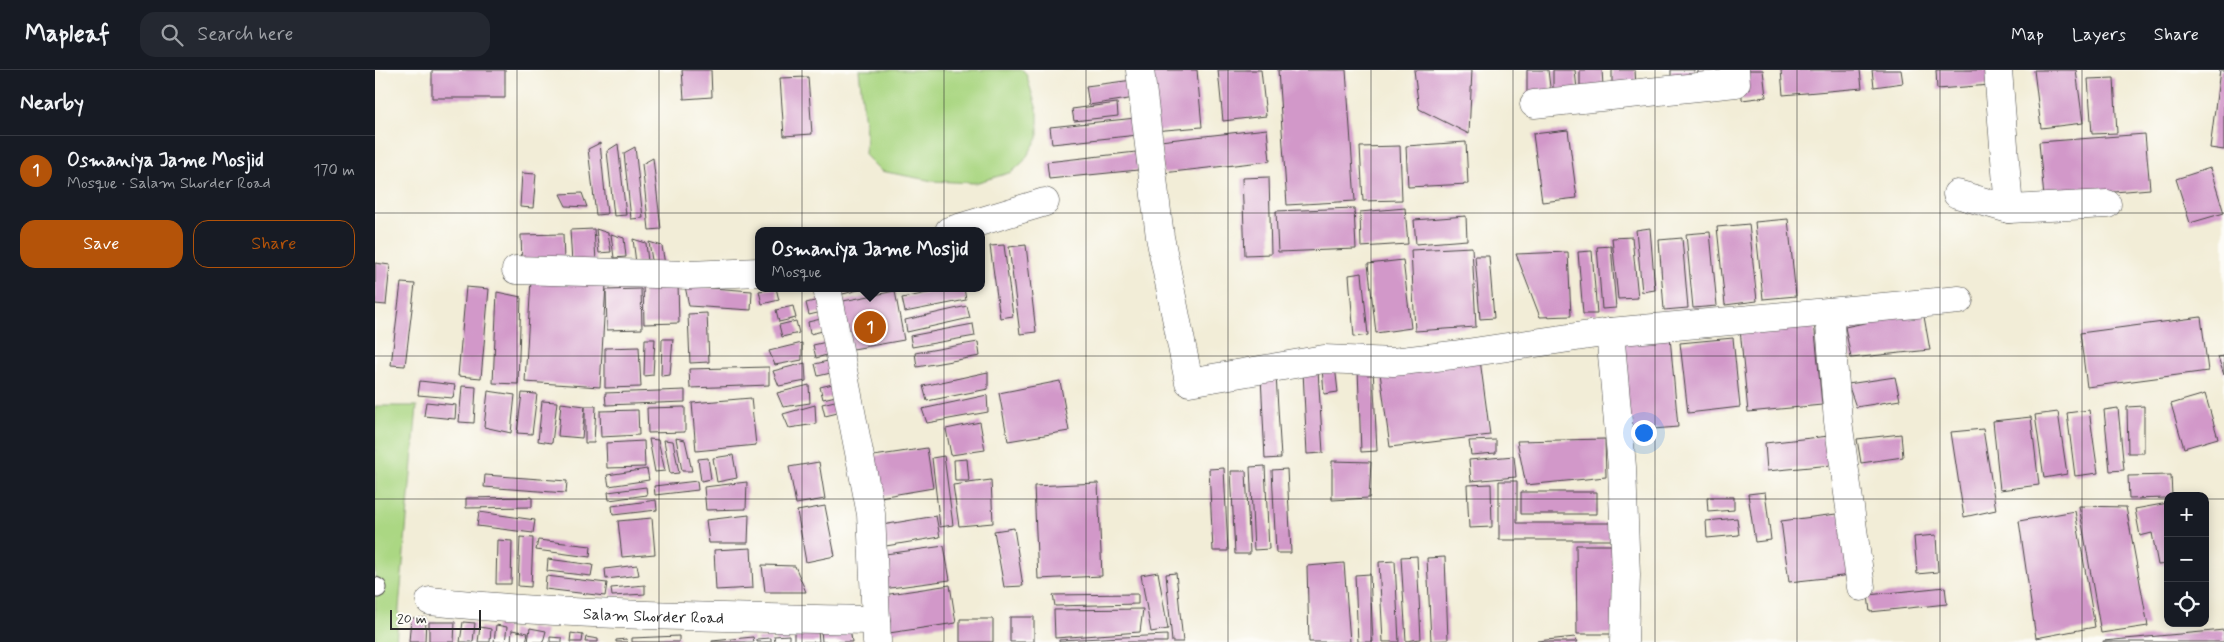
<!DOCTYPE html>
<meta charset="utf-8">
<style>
:root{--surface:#171b24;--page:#242831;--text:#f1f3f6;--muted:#9ea1a6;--line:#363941;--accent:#b45309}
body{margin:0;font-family:Mynerve,sans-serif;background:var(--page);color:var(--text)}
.controls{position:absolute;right:15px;bottom:15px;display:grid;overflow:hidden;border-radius:10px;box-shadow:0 2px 12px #0003}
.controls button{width:45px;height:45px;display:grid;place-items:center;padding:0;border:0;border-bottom:1px solid var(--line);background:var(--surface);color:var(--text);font:25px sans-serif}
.scale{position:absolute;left:15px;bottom:12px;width:91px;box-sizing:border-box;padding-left:5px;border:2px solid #2b2b2b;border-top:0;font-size:14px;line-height:18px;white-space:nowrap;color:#2b2b2b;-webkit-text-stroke:4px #fdfcf7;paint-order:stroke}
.you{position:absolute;left:1268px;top:362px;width:18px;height:18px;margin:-12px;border:4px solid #fff;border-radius:50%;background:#1a73e8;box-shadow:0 0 0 8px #1a73e833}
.badge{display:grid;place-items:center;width:32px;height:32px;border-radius:50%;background:var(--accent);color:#fff;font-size:16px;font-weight:700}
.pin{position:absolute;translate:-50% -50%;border:2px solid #fff;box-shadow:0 1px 5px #0006}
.popup{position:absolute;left:380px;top:157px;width:230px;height:65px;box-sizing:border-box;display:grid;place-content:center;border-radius:10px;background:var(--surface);filter:drop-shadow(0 1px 4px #0005);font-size:16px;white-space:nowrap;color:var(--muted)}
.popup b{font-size:19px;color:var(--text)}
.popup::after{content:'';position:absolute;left:50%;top:100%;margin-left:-10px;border:10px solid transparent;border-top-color:var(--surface)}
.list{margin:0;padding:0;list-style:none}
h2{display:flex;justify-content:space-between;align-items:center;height:65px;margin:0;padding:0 20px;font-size:21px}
h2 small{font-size:16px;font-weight:400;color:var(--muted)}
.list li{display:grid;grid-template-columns:32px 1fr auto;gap:15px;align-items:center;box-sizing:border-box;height:70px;padding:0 20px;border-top:1px solid var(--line)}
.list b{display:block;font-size:19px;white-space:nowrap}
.list p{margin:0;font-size:16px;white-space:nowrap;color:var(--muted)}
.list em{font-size:16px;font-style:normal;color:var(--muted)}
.actions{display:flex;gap:10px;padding:15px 20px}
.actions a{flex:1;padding:11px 0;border:1px solid var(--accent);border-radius:15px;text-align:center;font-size:18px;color:var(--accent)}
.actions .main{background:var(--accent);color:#fff}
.icon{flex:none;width:28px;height:28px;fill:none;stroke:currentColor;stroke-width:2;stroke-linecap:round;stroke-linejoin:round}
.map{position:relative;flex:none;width:1849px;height:572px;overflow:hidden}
header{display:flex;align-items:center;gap:30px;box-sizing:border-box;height:70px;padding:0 25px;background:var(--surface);border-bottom:1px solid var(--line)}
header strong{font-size:24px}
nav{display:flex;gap:28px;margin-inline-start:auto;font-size:18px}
.search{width:350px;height:45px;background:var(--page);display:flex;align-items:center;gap:12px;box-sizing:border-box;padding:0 18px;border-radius:15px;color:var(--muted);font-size:19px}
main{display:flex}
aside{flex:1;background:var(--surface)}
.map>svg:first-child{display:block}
.green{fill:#abd783;stroke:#6b8157}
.building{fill:#d298c9}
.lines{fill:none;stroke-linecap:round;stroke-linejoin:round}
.lane-casing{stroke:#494845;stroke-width:21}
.street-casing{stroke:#494845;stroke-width:29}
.lane{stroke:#fff;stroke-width:19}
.street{stroke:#fff;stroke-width:28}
.grid{fill:none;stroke:#2b2b2b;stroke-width:1;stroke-opacity:0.55}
.labels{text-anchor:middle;stroke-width:5;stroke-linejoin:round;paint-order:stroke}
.street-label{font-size:16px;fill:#2b2b2b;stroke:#fdfcf7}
</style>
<header>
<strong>Mapleaf</strong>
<div class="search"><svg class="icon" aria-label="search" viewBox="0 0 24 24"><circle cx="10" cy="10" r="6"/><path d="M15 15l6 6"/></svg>Search here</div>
<nav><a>Map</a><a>Layers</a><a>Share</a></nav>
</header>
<main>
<aside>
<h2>Nearby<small></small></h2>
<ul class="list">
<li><span class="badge">1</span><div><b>Osmaniya Jame Mosjid</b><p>Mosque · Salam Shorder Road</p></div><em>170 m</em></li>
</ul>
<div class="actions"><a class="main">Save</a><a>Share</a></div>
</aside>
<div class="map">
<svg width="1849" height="572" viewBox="0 0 1849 572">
<rect width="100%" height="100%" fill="#fdfcf7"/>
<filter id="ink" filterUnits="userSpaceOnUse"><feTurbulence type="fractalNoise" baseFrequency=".02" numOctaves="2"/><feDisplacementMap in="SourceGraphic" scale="10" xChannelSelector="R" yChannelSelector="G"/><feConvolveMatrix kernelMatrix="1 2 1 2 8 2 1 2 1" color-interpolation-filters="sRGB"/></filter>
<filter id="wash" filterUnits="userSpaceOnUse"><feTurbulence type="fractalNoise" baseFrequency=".0096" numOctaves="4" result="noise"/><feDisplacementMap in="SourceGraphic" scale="20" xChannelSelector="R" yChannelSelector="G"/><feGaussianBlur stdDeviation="1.12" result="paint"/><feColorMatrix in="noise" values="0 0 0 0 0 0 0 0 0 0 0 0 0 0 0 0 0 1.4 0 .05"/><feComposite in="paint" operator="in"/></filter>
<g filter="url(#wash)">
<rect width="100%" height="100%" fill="#f2edd7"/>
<!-- green -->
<path class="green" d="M484 0H648L651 4 663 43V68L649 91 637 102 600 113 558 111 506 101 490 85 491 63Z
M0 336H42L21 572H0Z"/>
<g id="blocks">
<!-- building -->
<path class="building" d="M57 0H130V28H57Z
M307 0H336L337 27 309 29Z
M773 0H822L827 57 778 61Z
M843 0H886L891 46 848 51Z
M903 0H971L980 131 912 135Z
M1039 0H1097L1094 64 1044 39Z
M1152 0H1173L1176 25 1152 27Z
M1178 0H1200L1202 20 1178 22Z
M1205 0H1227L1228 16 1205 19Z
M1237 0H1260L1261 17 1237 20Z
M1296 0H1319L1320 10 1296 13Z
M1323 0H1346L1347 8 1323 10Z
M1367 0H1388L1391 27 1367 30Z
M1406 0H1485L1487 18 1408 25Z
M1497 0H1526L1528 13 1499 17Z
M1561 0H1615L1616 15 1562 19Z
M1659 0H1701L1708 53 1666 58Z
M1845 0H1849V80L1835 78Z
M433 7 437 64 409 66 405 8Z
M1739 8 1742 63 1717 64 1713 9Z
M758 10 760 28 714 35 711 16Z
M742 33 743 46 699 51 697 39Z
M761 48 763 65 677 74 675 57Z
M892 59 895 91 788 103 785 71Z
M1193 60 1202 128 1167 132 1158 64Z
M1770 64 1775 119 1669 128 1664 72Z
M1091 72 1093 114 1033 117 1031 76Z
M225 73 232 144 221 145 213 79Z
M243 74 251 145 239 146 232 81Z
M1025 76 1027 130 988 131 985 77Z
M260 77 268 148 256 149 249 83Z
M761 82 763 100 674 109 672 92Z
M278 88 286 159 274 160 267 94Z
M1835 98 1849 143 1815 153 1801 109Z
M147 103 161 104 158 138 145 137Z
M894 107 896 184 870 185 867 108Z
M207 123 212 137 191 136 185 124Z
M979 138 981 179 903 182 901 141Z
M1030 138 1033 174 986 177 985 142Z
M1091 146 1092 170 1041 174 1039 150Z
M1413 149 1421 226 1388 229 1380 152Z
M1374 154 1382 231 1350 235 1342 157Z
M1275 158 1280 220 1267 222 1261 160Z
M219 159 221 191 197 193 195 160Z
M221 159 233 163 236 182 224 183Z
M1335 162 1342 236 1318 238 1311 164Z
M188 164 189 192 147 193 146 165Z
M236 164 249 168 251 187 239 188Z
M1257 167 1263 228 1243 229 1237 168Z
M1307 168 1313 238 1289 240 1284 170Z
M258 169 271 173 273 192 261 193Z
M274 172 287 176 290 195 278 196Z
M629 175 638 246 625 248 615 176Z
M651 175 661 262 645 264 634 177Z
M1236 176 1241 238 1227 239 1222 177Z
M1097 177 1101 257 1040 261 1036 180Z
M1217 181 1222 244H1208L1203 182Z
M1193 182 1196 246 1165 247 1141 184Z
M1100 186H1114L1119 248 1105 249Z
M1028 190 1036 258 1001 263 993 194Z
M0 193 15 195 11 235 0 234Z
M987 203 993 265 979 267 974 205Z
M156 210 231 214 225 317 150 312Z
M26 213 40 214 30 296 16 295Z
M268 213H303L304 253 269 254Z
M310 216 377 221 376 240 314 236Z
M91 217 114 219 106 308 83 306Z
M401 218 404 230 387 234 384 221Z
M462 218H487V219L464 225Z
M529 218H542V219L530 222Z
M578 218H589L591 230 530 242 527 228Z
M266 219 267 259 232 260 231 220Z
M520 221 529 270 467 281 458 233Z
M122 222 146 227 143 314 118 313Z
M448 229 451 241 434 245 431 233Z
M418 236 421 248 404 252 401 240Z
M592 236 595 248 532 262 530 250Z
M1548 241 1555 280 1476 288 1470 257Z
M332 243 334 292 315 293 313 244Z
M1826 247 1833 301 1712 317 1705 263Z
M450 248 452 260 435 264 433 252Z
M421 251 424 263 407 267 404 255Z
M1439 251 1447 335 1373 342 1365 259Z
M598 254 600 266 537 277 535 266Z
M1295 267 1303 357 1254 361 1246 271Z
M1358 268 1365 337 1313 343 1305 273Z
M270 269H280L278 305 269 306Z
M287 269H298L295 305 286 306Z
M456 271 459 283 441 288 438 275Z
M603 272 605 286 542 297 540 283Z
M427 273V290L400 295 394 281Z
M264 277 266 317 230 318V278Z
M1849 286V305L1843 287Z
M457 290 460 302 443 306 440 294Z
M1105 290 1115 365 1015 377 1005 303Z
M430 293 431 311 404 316 398 301Z
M960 296 963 322 949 324 947 297Z
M394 297V315L315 318 314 299Z
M998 298 1002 381 986 382 983 299Z
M943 300 948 383 932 384 928 301Z
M613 302V319L552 331 548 316Z
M901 305 906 388 890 389 886 306Z
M1520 307 1525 330 1481 337 1473 314Z
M45 311 80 315 78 328 43 325Z
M685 311 694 361 633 371 624 323Z
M462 313 465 325 448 329 445 317Z
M434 315 435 333 408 337 402 323Z
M87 316 101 317 99 353 84 352Z
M310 320V332L231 335 230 323Z
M113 321 140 325 136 363 109 357Z
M147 323 162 324 157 364 142 363Z
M1830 324 1843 368 1809 378 1796 334Z
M612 325 613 342 552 353 547 339Z
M376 328 381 375 321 381 317 333Z
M464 330 467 342 450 346 447 334Z
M167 331 182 332 177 373 163 371Z
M51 332 81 335 80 349 49 346Z
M186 333 210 336 207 368 183 366Z
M440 335 441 354 414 358 408 344Z
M210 336H221L219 373H210Z
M1769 336V383H1753L1752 337Z
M310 337V362L273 363 272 338Z
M1743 338 1749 400 1735 401 1729 340Z
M263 340 264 365 226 367 225 341Z
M1714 340 1723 403 1700 406 1692 343Z
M1683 342 1692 404 1669 408 1660 345Z
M1656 347 1664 415 1625 420 1618 351Z
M605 352 610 380 576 385 571 359Z
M1608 359 1621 440 1589 447 1576 362Z
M1526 364 1528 387 1486 393 1482 369Z
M1454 366 1457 395 1392 401 1390 373Z
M301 368 310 370 317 401H307Z
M274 369 283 370 290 401 280 402Z
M1230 369 1231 407 1151 415 1142 371Z
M289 370 298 371 304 403 295 404Z
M1121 370V383L1096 385 1094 371Z
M269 371 270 397 232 398 231 373Z
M552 378 558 418 499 428 492 387Z
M358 385 362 408 342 412 338 388Z
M569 386 578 455 565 457 557 388Z
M1139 386 1141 407 1096 411 1094 390Z
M333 388 336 409 326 411 323 389Z
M592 389 594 411H580L579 390Z
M957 391 996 392 994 428 957 430Z
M444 392 450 429 421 434 414 397Z
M890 396 894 479 879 480 875 397Z
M849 398 853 481H838L834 399Z
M272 399 274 410 234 416 232 405Z
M912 399 916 483H901L897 400Z
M856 401H871L875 484H860Z
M110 405 192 411 191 423 109 417Z
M1796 405 1797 426H1793V428L1754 429 1753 406Z
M616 410 618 453 584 456 578 415Z
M322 411 323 420 280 425 279 416Z
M1124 411H1142V453H1236V470H1124Z
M372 412 371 439 331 440 329 417Z
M723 413 727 506 663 509 659 416Z
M1116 414 1117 457 1094 458 1092 415Z
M271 417 272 425 234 430 233 422Z
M1146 422H1222V444H1146Z
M1390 422 1396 470 1380 472 1373 424Z
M157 427V437L91 438V428Z
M1332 427H1359V440L1333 442Z
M281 430 282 440 238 445 237 436Z
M1793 433V494L1783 495 1777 463 1765 466 1760 439Z
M450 436 460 486 431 492 422 441Z
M1704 436 1751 437 1773 556 1726 563Z
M1700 441 1720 557 1661 568 1644 451Z
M104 442 160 450 158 463 102 456Z
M1469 443 1476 505 1414 512 1406 451Z
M374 445 373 473H334L331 450Z
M561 446 565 467 505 477 501 456Z
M277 448 280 484 247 487 243 451Z
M1362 448 1364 465 1332 468 1331 451Z
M639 458 648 516 629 517 619 461Z
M1561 465 1563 502 1542 504 1539 467Z
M145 467 158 468 156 517 143 516Z
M122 470 137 471 136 514H121Z
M163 470 216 476 215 487 161 480Z
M1201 475H1239V564H1202Z
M569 476 575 510 508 519 503 485Z
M376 478 378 518 341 520 339 480Z
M1042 486 1046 569 1031 571 1026 487Z
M1070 487 1073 570 1056 571 1052 488Z
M173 489 218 495 216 506 172 501Z
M1020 491 1024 572H1008L1004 492Z
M969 493 975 572H934L932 496Z
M262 495 264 505 231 509 230 499Z
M387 495 420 496 431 522H390Z
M783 502 793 559 776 562 766 505Z
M801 503 808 572H797L791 504Z
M995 504 998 572H983L980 505Z
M171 506 232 513 230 526 170 519Z
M270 515V524L237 526 236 518Z
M575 515 581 553 514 563 508 525Z
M1570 517 1572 534 1495 542 1493 525Z
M763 524V534L680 536 678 525Z
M768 539 765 562 680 568 679 540Z
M635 547H659V572H635Z
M36 548H51L50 572H34Z
M585 549H618V572H585Z
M54 552H80L79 572H54Z
M88 552 100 553 98 572H85Z
M121 555 132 557 130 572H119Z
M105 557 116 559 115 572H103Z
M475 557 477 572H447L446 559Z
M155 558 171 561 168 572H153Z
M137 560 153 563 151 572H136Z
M443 560 444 572H419V562Z
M1849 560V572H1728V571Z
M196 563 208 565 207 572H195Z
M414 565V572H400L399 566Z
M792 565V572H684V570Z
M304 566V572H257V568Z
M175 567 187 568V572H175Z
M211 567 223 569V572H210Z
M378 567 379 572H337V571Z
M1200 567 1203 572H1162V571Z
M396 568V572H382V569Z
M251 569 252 572H241V570Z"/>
</g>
</g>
<g filter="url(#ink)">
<use href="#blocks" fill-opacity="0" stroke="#494845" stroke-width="1"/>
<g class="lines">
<!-- lane casing -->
<g class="lane-casing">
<path id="lane" d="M0 517 2 518"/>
</g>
<!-- street casing -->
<g class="street-casing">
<g id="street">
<path d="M765 0 785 167 814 312 949 289 1018 292 1078 285 1235 262 1584 230"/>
<path d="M1623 0 1634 139 1732 134"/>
<path d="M1159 34 1361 13 1360 0"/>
<path d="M1582 124 1634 139"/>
<path d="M574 161 670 132"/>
<path d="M141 200 314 205 384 202"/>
<path d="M452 218 496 444 502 572"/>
<path d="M1454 243 1463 351 1486 517"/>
<path d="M1235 262 1247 397 1251 505 1249 572"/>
<path id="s1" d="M55 531C203 547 353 547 501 550"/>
</g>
</g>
<!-- lane -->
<use href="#lane" class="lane"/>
<!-- street -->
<use href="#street" class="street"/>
</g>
</g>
<!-- grid -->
<path class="grid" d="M142 0V572M284 0V572M427 0V572M569 0V572M711 0V572M853 0V572M996 0V572M1138 0V572M1280 0V572M1422 0V572M1565 0V572M1707 0V572M0 143H1849M0 286H1849M0 429H1793M1830 429H1849"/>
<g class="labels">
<!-- street labels -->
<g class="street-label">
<text dy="6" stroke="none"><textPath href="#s1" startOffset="224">Salam Shorder Road</textPath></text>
</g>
</g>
</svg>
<div class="controls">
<button>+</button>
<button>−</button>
<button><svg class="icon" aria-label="locate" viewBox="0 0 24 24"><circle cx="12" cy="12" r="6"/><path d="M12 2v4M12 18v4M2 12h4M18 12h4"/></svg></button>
</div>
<div class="scale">20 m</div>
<div class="you"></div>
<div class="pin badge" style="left:495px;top:257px">1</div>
<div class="popup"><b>Osmaniya Jame Mosjid</b>Mosque</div>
</div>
</main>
